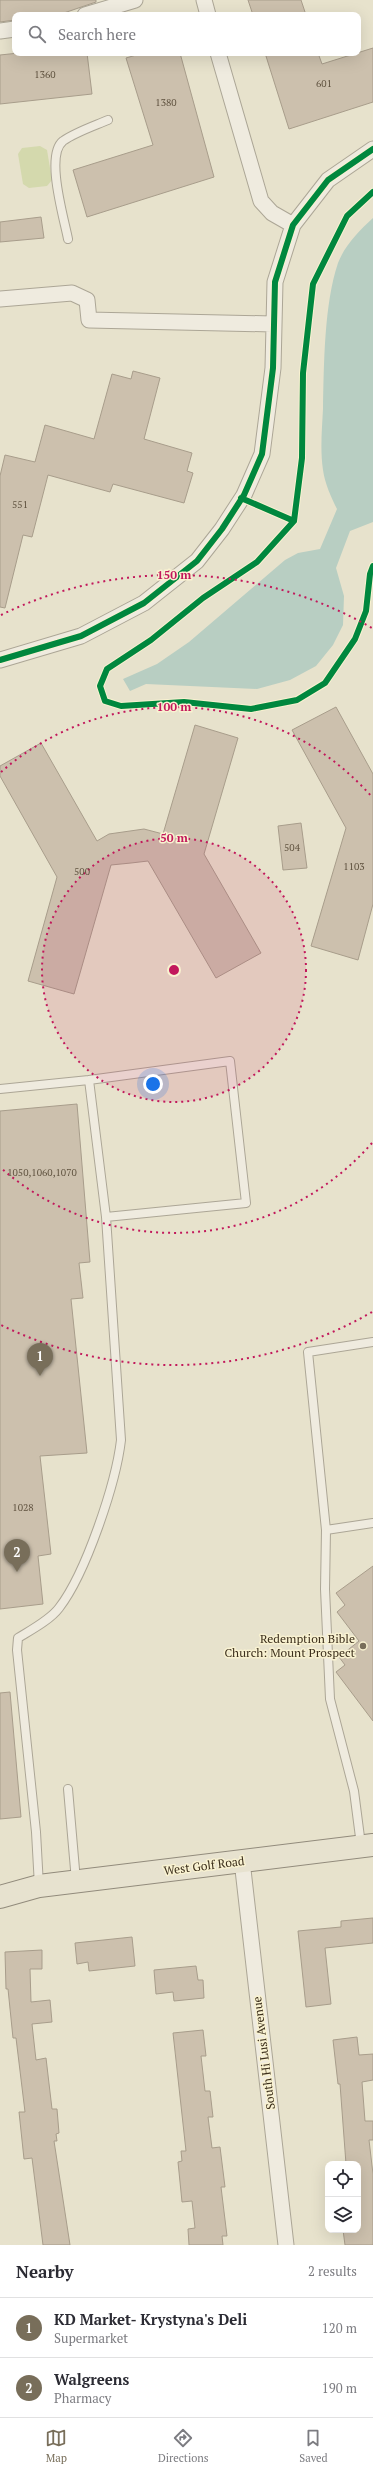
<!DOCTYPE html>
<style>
:root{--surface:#fff;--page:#f2f2f3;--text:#2b2b33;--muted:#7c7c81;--line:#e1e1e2;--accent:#786e5a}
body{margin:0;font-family:"PT Serif",serif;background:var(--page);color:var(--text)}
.controls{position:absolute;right:12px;bottom:12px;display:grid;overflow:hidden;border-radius:8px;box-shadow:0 4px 16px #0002}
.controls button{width:36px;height:36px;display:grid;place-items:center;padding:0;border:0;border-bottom:1px solid var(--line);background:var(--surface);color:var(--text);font:20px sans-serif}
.you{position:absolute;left:153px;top:1084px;width:14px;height:14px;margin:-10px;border:3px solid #fff;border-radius:50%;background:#1a73e8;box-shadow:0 0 0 6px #1a73e833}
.badge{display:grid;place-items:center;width:26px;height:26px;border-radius:50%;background:var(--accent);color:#fff;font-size:13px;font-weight:700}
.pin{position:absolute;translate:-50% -33px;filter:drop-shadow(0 1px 2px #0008)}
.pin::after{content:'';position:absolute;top:21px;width:14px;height:12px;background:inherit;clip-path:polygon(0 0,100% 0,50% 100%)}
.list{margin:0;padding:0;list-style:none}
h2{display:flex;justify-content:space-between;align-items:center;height:52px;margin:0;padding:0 16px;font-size:17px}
h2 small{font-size:13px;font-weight:400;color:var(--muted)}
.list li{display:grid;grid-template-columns:26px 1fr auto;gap:12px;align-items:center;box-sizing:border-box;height:60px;padding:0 16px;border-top:1px solid var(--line)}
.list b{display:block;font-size:15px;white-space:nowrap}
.list p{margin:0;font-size:13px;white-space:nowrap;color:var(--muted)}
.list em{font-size:13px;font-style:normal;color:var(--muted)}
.icon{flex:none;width:22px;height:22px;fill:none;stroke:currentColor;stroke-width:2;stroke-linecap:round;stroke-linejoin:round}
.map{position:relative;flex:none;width:373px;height:2245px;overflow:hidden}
.search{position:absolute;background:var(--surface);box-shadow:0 4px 16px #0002;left:12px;right:12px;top:12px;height:44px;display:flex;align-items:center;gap:10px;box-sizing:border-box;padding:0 14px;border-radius:8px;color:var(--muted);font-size:15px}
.sheet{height:172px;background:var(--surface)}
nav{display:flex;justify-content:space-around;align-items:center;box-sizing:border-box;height:56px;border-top:1px solid var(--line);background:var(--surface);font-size:11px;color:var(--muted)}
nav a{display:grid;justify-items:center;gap:2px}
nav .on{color:var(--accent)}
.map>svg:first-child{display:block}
.green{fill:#d4d9ad}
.water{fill:#b8cec2}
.building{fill:#ccc0ad;stroke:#a89d8b}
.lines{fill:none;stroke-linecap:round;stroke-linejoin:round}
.service-casing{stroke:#aca696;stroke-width:10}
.minor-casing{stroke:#aca696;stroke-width:17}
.primary-casing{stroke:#928b7c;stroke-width:24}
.service{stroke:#efebdf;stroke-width:8}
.minor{stroke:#efebdf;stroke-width:15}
.primary{stroke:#e7e2cf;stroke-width:22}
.cycleway-casing{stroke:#f9f2d1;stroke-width:8}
.cycleway{stroke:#00873e;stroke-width:6}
.ring{fill:none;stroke:#c2185b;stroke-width:2;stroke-dasharray:2 4}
.poi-dot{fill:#786e5a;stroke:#f9f2d1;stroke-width:1.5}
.labels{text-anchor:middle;stroke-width:3;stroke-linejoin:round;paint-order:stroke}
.number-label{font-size:10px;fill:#605340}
.poi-label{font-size:12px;fill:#3c2f1c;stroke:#f9f2d1;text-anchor:end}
.street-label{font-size:12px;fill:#3c2f1c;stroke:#f9f2d1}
.centre{fill:#c2185b;stroke:#f9f2d1;stroke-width:2}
.ring-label{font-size:12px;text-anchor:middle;font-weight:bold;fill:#c2185b;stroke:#f9f2d1;stroke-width:3;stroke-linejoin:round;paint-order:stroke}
</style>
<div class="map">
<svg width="373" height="2245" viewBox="0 0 373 2245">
<rect width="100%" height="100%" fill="#e7e2cc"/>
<!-- green -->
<path class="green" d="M40 146 47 150 52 180 47 186 29 188 23 184 18 154 22 148Z"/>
<!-- water -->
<path class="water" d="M373 218V522L350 531 336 568 344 596 343 625 333 645 316 666 290 680 257 689 146 684 130 691 123 679 157 664 189 642 285 560 298 553 320 549 337 509C331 497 325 484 323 470 320 450 322 429 323 409 324 365 324 304 338 263 345 245 359 231 373 218Z"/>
<!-- building -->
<path class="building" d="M0 0H96V2L58 15H15V20L0 22Z
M248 0H301L306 15H253Z
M373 48V102L289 129 265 53H318L322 64Z
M19 53H87L92 94 0 104V55Z
M143 53H180L214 177 87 217 73 170 153 145 126 58Z
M41 217 44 238 0 242V222Z
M133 371 160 378 144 439 192 453 187 471 193 473 184 503 113 484 110 492 48 475 32 537 23 535 5 608 0 607V476L5 455 35 462 45 425 94 439 112 374 131 379Z
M336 707 373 774V904L358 960 311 946 346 828 292 730Z
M195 725 238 738 204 854 261 953 216 978 148 861 131 863 111 865 74 994 28 981 57 877 0 776V766L41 743 97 841 109 834 144 829 163 834Z
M301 823 307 868 283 870 278 826Z
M77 1104 90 1262 79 1263 83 1298 71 1299 87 1453 40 1456 51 1554 38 1556 43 1604 0 1609V1111Z
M373 1566V1721L336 1672 345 1665 339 1657 359 1641 337 1612 345 1605 336 1593Z
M10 1692 21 1817 0 1819V1693Z
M373 1918V1943L325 1948 331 2004 306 2007 298 1931 341 1927V1921Z
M132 1937 135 1966 89 1971 88 1962 77 1964 75 1943Z
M42 1950V1969H30L31 2002 50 2000 52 2022 32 2024 36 2060 46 2058 52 2109H57L59 2133 56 2134 57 2141H54L70 2245H43L32 2158 24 2159 19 2112H25L16 2038H13L8 1989H6L5 1952Z
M196 1966 198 1980H203L204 1998 174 2001 173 1992 156 1994 154 1970Z
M203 2030 206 2056H201L205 2091H210L213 2117H208L212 2148 220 2147 225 2187H221L227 2236H222L223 2245H189L188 2229 195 2228 192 2201 182 2202 178 2162 182 2161 181 2151H186L173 2033Z
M357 2037 359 2055 373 2054V2080L362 2082 365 2121H373V2140H369L373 2174V2245H345L343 2230H358V2164H346L340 2084H338L333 2040Z"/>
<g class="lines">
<!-- service casing -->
<g class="service-casing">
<path id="service" d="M68 239C64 218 45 155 63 141 76 132 94 126 108 120
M0 1089 89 1080 106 1217 246 1203 230 1061 89 1080
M326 1530 373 1523
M68 1789 76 1881
M361 1845 354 1791 330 1699 325 1589 326 1530 308 1352 373 1342
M39 1886 36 1832 17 1650 18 1638C31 1630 50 1620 59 1608 86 1573 116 1483 121 1440L106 1217"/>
</g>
<!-- minor casing -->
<g class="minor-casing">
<path id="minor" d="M204 0 208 15
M85 15 135 0
M0 31 15 29
M218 53 261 201 272 213 293 225
M0 299 72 293 87 300 89 320 272 324
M0 660 81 636 144 603 197 561 222 529 244 495 262 454 273 368 275 282 293 225 328 180 373 149
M242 1861 286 2245"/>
</g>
<!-- primary casing -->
<g class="primary-casing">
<path id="primary" d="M0 1897 39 1886 373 1845"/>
</g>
<!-- service -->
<use href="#service" class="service"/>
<!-- minor -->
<use href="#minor" class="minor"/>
<!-- primary -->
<use href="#primary" class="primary"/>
<!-- cycleway casing -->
<g class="cycleway-casing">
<path id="cycleway" d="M373 192 347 216 313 284 303 373 302 458 294 521 257 562 203 598 151 640 107 669 100 686 105 701 121 706 184 702 251 709 297 700 325 683 355 639 366 611 370 574 373 566
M241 498 294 521
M0 660 81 636 144 603 197 561 222 529 244 495 262 454 273 368 275 282 293 225 328 180 373 149"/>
</g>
<!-- cycleway -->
<use href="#cycleway" class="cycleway"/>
</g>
<!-- distance rings -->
<circle cx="174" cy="970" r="132" fill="#c2185b" fill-opacity=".12"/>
<g class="ring">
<circle cx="174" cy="970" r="132"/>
<path d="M372 1143A263 263 0 0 1 1 1168M1 772A263 263 0 0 1 372 797"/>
<path d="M372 1312A395 395 0 0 1 1 1325M1 615A395 395 0 0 1 372 628"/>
</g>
<!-- markers -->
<circle class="poi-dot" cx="363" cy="1646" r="4"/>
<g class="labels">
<!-- number labels -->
<g class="number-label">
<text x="45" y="78">1360</text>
<text x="324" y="87">601</text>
<text x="166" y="106">1380</text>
<text x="20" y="508">551</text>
<text x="292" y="851">504</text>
<text x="354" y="870">1103</text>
<text x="82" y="875">500</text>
<text x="42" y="1176">1050,1060,1070</text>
<text x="23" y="1511">1028</text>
</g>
<!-- poi labels -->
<g class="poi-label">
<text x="355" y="1643">Redemption Bible<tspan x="355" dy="14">Church: Mount Prospect</tspan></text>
</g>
<!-- street labels -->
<g class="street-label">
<text transform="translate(204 1866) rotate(-7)" y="4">West Golf Road</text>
<text transform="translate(264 2053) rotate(-97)" y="4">South Hi Lusi Avenue</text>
</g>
</g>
<circle cx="174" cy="970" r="6" class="centre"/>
<g class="ring-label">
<text x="174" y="579">150 m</text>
<text x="174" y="711">100 m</text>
<text x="174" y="842">50 m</text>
</g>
</svg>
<div class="controls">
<button><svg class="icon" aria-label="locate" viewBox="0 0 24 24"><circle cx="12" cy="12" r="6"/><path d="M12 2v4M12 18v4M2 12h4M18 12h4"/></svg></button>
<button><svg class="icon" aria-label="layers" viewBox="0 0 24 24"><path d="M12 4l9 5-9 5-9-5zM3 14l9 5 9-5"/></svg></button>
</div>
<div class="you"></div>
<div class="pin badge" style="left:40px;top:1376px">1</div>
<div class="pin badge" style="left:17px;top:1572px">2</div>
<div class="search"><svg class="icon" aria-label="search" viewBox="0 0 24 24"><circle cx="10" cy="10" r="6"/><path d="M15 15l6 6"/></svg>Search here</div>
</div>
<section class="sheet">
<h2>Nearby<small>2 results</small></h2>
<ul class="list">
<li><span class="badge">1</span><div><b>KD Market- Krystyna's Deli</b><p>Supermarket</p></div><em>120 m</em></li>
<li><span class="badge">2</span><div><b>Walgreens</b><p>Pharmacy</p></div><em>190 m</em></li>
</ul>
</section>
<nav>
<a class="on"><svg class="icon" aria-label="map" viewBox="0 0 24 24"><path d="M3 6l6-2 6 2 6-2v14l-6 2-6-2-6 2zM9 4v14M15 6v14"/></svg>Map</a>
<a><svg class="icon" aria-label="directions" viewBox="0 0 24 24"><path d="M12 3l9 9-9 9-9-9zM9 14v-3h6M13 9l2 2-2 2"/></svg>Directions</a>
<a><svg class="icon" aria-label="saved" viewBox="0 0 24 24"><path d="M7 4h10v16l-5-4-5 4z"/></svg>Saved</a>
</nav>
